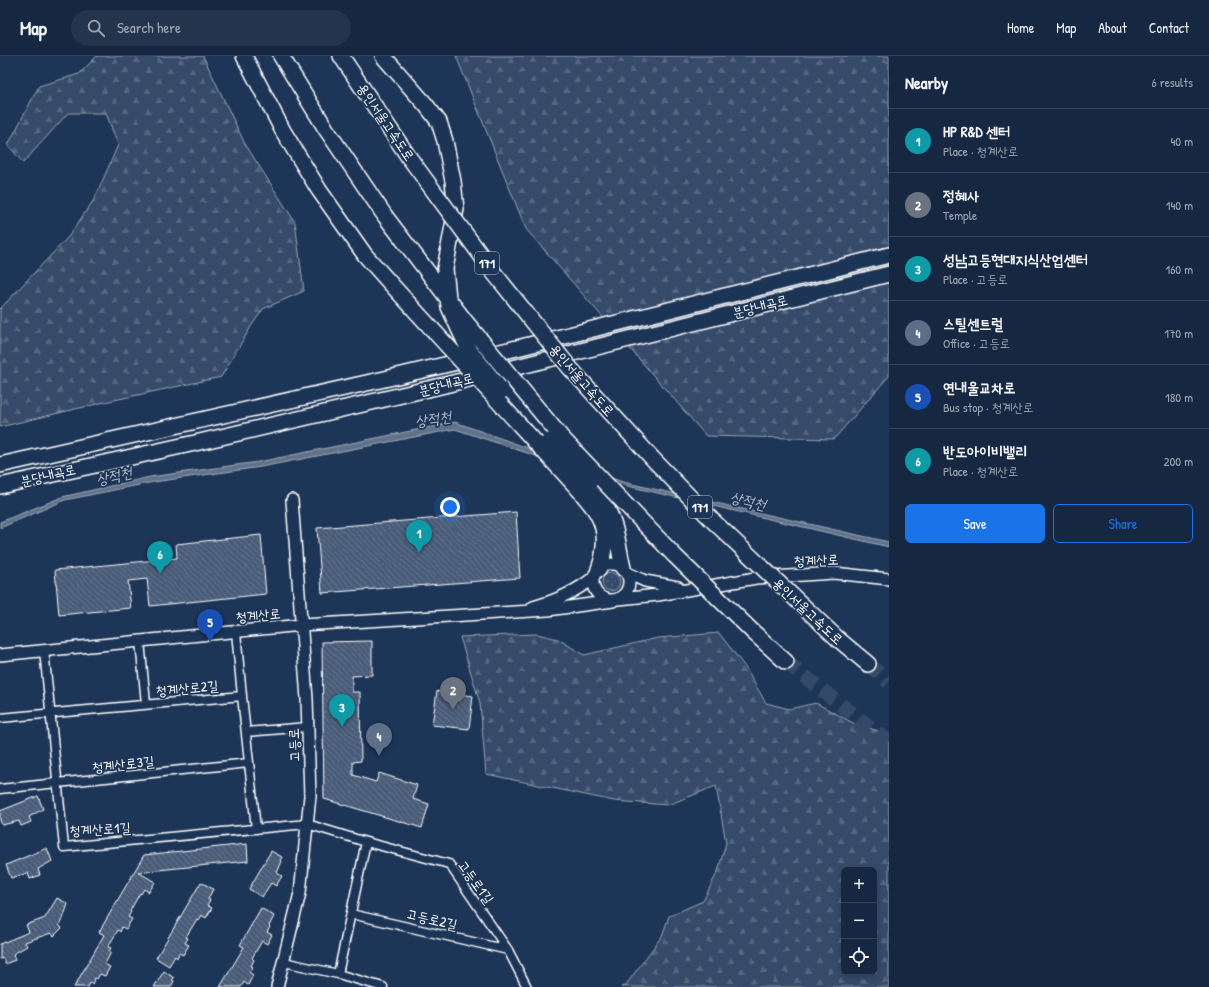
<!DOCTYPE html>
<meta charset="utf-8">
<style>
:root{--surface:#162841;--page:#23344c;--text:#f1f3f6;--muted:#9ea6b1;--line:#35445a;--accent:#1a73e8}
body{margin:0;font-family:"Patrick Hand","Poor Story",sans-serif;background:var(--page);color:var(--text)}
.controls{position:absolute;right:12px;bottom:12px;display:grid;overflow:hidden;border-radius:6px;box-shadow:0 2px 6px #0003}
.controls button{width:36px;height:36px;display:grid;place-items:center;padding:0;border:0;border-bottom:1px solid var(--line);background:var(--surface);color:var(--text);font:20px sans-serif}
.you{position:absolute;left:450px;top:451px;width:14px;height:14px;margin:-10px;border:3px solid #fff;border-radius:50%;background:#1a73e8;box-shadow:0 0 0 6px #1a73e833}
.badge{display:grid;place-items:center;width:26px;height:26px;border-radius:50%;background:var(--accent);color:#fff;font-size:13px;font-weight:700}
.pin{position:absolute;translate:-50% -33px;filter:drop-shadow(0 1px 2px #0008)}
.pin::after{content:'';position:absolute;top:21px;width:14px;height:12px;background:inherit;clip-path:polygon(0 0,100% 0,50% 100%)}
.list{margin:0;padding:0;list-style:none}
h2{display:flex;justify-content:space-between;align-items:center;height:52px;margin:0;padding:0 16px;font-size:17px}
h2 small{font-size:13px;font-weight:400;color:var(--muted)}
.list li{display:grid;grid-template-columns:26px 1fr auto;gap:12px;align-items:center;box-sizing:border-box;height:64px;padding:0 16px;border-top:1px solid var(--line)}
.list b{display:block;font-size:15px;white-space:nowrap}
.list p{margin:0;font-size:13px;white-space:nowrap;color:var(--muted)}
.list em{font-size:13px;font-style:normal;color:var(--muted)}
.actions{display:flex;gap:8px;padding:12px 16px}
.actions a{flex:1;padding:9px 0;border:1px solid var(--accent);border-radius:6px;text-align:center;font-size:14px;color:var(--accent)}
.actions .main{background:var(--accent);color:#fff}
.icon{flex:none;width:22px;height:22px;fill:none;stroke:currentColor;stroke-width:2;stroke-linecap:round;stroke-linejoin:round}
.map{position:relative;flex:none;width:889px;height:931px;overflow:hidden}
header{display:flex;align-items:center;gap:24px;box-sizing:border-box;height:56px;padding:0 20px;background:var(--surface);border-bottom:1px solid var(--line)}
header strong{font-size:19px}
nav{display:flex;gap:22px;margin-inline-start:auto;font-size:14px}
.search{width:280px;height:36px;background:var(--page);display:flex;align-items:center;gap:10px;box-sizing:border-box;padding:0 14px;border-radius:22px;color:var(--muted);font-size:15px}
main{display:flex}
aside{flex:1;background:var(--surface)}
.map>svg:first-child{display:block}
.grass{fill:url(#grass-dots);stroke:#9aa5b4}
.forest{fill:url(#forest-firs);stroke:#9aa5b4;fill-rule:evenodd}
.water{fill:#617289;stroke:#a0aab8}
.building{fill:url(#building-back-hatch);stroke:#fff}
.lines{fill:none;stroke-linecap:round;stroke-linejoin:round}
.highway-tunnel{stroke:#344968;stroke-width:15;stroke-dasharray:15 8;stroke-linecap:butt}
.street-casing{stroke:#fff;stroke-width:11}
.secondary-casing{stroke:#fff;stroke-width:14}
.highway-casing{stroke:#fff;stroke-width:18}
.street{stroke:#1d3557;stroke-width:8}
.secondary{stroke:#1d3557;stroke-width:11}
.highway{stroke:#1d3557;stroke-width:15}
.highway-bridge-casing{stroke:#fff;stroke-width:18;stroke-linecap:butt}
.highway-bridge{stroke:#1d3557;stroke-width:15}
.labels{text-anchor:middle;stroke-width:3.5;stroke-linejoin:round;paint-order:stroke}
.shield{fill:#1d3557;stroke:#bbc2cd;stroke-width:1}
.shield-label{font-size:13px;font-weight:bold;fill:#fff}
.street-label{font-size:14px;fill:#fff;stroke:#1d3557}
.water-label{font-size:15px;font-style:italic;fill:#b8c0ca;stroke:#1d3557}
</style>
<header>
<strong>Map</strong>
<div class="search"><svg class="icon" aria-label="search" viewBox="0 0 24 24"><circle cx="10" cy="10" r="6"/><path d="M15 15l6 6"/></svg>Search here</div>
<nav><a>Home</a><a>Map</a><a>About</a><a>Contact</a></nav>
</header>
<main>
<div class="map">
<svg width="889" height="931" viewBox="0 0 889 931">
<defs>
<pattern id="grass-dots" width="8" height="8" patternUnits="userSpaceOnUse"><rect width="8" height="8" fill="#364b69"/><path d="M2 2h.1M6 6h.1" fill="none" stroke="#546680" stroke-width="1.8" stroke-linecap="round"/></pattern>
<pattern id="forest-firs" width="22" height="20" patternUnits="userSpaceOnUse"><rect width="22" height="20" fill="#364b69"/><path d="M5 1l3.5 6h-7zM16 11l3.5 6h-7z" fill="#546680"/></pattern>
<pattern id="building-back-hatch" width="6" height="6" patternUnits="userSpaceOnUse"><rect width="6" height="6" fill="#4a5d79"/><path d="M-1 5l2 2M0 0l6 6M5-1l2 2" fill="none" stroke="#65758d"/></pattern>
</defs>
<rect width="100%" height="100%" fill="#1d3557"/>
<filter id="ink" filterUnits="userSpaceOnUse"><feTurbulence type="fractalNoise" baseFrequency=".025" numOctaves="2"/><feDisplacementMap in="SourceGraphic" scale="8" xChannelSelector="R" yChannelSelector="G"/><feConvolveMatrix kernelMatrix="1 2 1 2 8 2 1 2 1" color-interpolation-filters="sRGB"/></filter>
<g filter="url(#ink)">
<!-- grass -->
<path class="grass" d="M602 526a9 9 0 1 1 18 0a9 9 0 1 1-18 0Z"/>
<!-- forest -->
<path class="forest" d="M97 0H203L245 88 295 166 304 235 263 253 252 269 221 321 105 346 0 371V253L69 180 95 142 118 89 106 57H68L23 107 8 89 39 30 79 18Z
M456 0H889V320L834 383 706 380 526 173Z
M719 577 745 611 766 647 789 653 816 647 855 668 889 678V931H621L625 930 662 880 669 860 703 845 718 815 726 787 716 730 668 749 614 745 486 718 480 647 460 581 537 578 558 583 584 599 658 582ZM844 814H874V916H844Z"/>
<!-- water -->
<path class="water" d="M455 366 623 426 889 486V491L623 429 455 373 261 411 154 426 65 444 0 472V466L62 441 150 421 258 406Z"/>
<!-- building -->
<path class="building" d="M516 456 520 522 322 537 317 472Z
M261 479 266 538 150 550 147 523 128 525 131 552 59 559 55 514 177 502 176 488Z
M372 585V619L352 620V636H360L361 705 353 706V719L376 726 379 717 417 729 413 743 429 748 422 772 324 743 322 586Z
M437 635 473 640 469 673 432 669Z
M38 740 43 753 29 761 31 766 21 770 19 765 2 769 0 764V755Z
M247 788 248 805 138 816 155 826 149 836 144 833 141 838 140 837 130 855 131 856 128 861 132 863 126 873 122 871 120 876 118 874 108 891 111 892 109 895 111 896 105 908 110 911 105 920 100 918 97 923 95 922 92 928 90 927 88 931H74L104 879 99 876 144 799Z
M47 792 52 805 38 813 40 819 30 823 28 817 11 822 6 809Z
M271 795 282 801 280 805H282L277 817 282 820 276 830 271 827 262 841 249 833Z
M201 826 213 833 208 843 210 844 207 849 212 852 206 862 201 859 198 864 197 863 186 881 188 882 185 887 189 889 183 899 179 897 177 902 175 900 169 910 156 902Z
M57 842 68 848 64 860 59 869 62 872 54 880 51 877 25 886 27 890 13 898 15 904 5 908 3 902 0 903V888L29 876 26 869 45 862Z
M261 852 274 860 269 870 270 871 267 876 272 879 267 888 262 885 252 902 254 904 251 910 253 911 249 916 253 919 248 929 244 926 241 931H220L244 891 240 889Z
M164 915 174 922 172 924 174 925 171 931H154Z"/>
<g class="lines">
<!-- highway-tunnel -->
<path class="highway-tunnel" d="M786 606 889 686
M868 608 889 626"/>
<!-- street casing -->
<g class="street-casing">
<path id="street" d="M236 576 242 640
M140 585 146 648
M44 594 64 791 307 768 366 786 449 808 508 894 527 931
M0 662 242 640 256 773
M246 676 308 671
M0 733 249 707
M366 786 338 918 383 931
M351 858 508 894
M284 906 338 918"/>
</g>
<!-- secondary casing -->
<g class="secondary-casing">
<path id="secondary" d="M593 526a18 18 0 1 1 36 0a18 18 0 1 1-36 0Z
M627 517 645 525 678 531
M619 543 658 539 756 522 834 517 889 523
M533 551C555 545 576 536 594 521
M0 599 302 569 548 554 613 545
M277 931 300 837 310 740 307 643 292 444"/>
</g>
<!-- highway casing -->
<g class="highway-casing">
<path id="highway" d="M244 0 283 75 319 134 365 199 390 227
M281 0 326 73 385 160
M341 0 408 100
M383 0 426 49 439 66 445 85 453 125 456 153 445 213
M0 409 389 322 521 291 889 199
M589 428C594 436 602 443 606 451 617 470 618 491 623 512
M0 430 195 387 445 329 889 218
M581 436C587 444 595 452 599 461 607 476 605 497 599 513
M752 575 786 606
M838 583 868 608"/>
</g>
<!-- street -->
<use href="#street" class="street"/>
<!-- secondary -->
<use href="#secondary" class="secondary"/>
<!-- highway -->
<use href="#highway" class="highway"/>
<!-- highway-bridge casing -->
<g class="highway-bridge-casing">
<path id="highway-bridge" d="M408 100 494 217 570 312 652 402 711 463 838 583
M385 160 465 265 562 382 675 500 752 575
M445 213 449 251 459 273 469 294 502 335
M390 227 581 436
M549 385 589 428"/>
</g>
<!-- highway-bridge -->
<use href="#highway-bridge" class="highway-bridge"/>
</g>
</g>
<g class="labels">
<!-- shield labels -->
<g class="shield">
<rect x="475" y="196" width="24" height="22" rx="3"/>
<rect x="688" y="440" width="24" height="22" rx="3"/>
</g>
<g class="shield-label">
<text x="487" y="212">171</text>
<text x="700" y="456">171</text>
</g>
<!-- street labels -->
<g class="street-label">
<text transform="translate(386 66) rotate(56)" y="5">용인서울고속도로</text>
<text transform="translate(760 250) rotate(-14)" y="5">분당내곡로</text>
<text transform="translate(582 324) rotate(49)" y="5">용인서울고속도로</text>
<text transform="translate(446 328) rotate(-14)" y="5">분당내곡로</text>
<text transform="translate(48 419) rotate(-13)" y="5">분당내곡로</text>
<text transform="translate(816 504) rotate(-2)" y="5">청계산로</text>
<text transform="translate(808 555) rotate(43)" y="5">용인서울고속도로</text>
<text transform="translate(258 559) rotate(-5)" y="5">청계산로</text>
<text transform="translate(187 632) rotate(-5)" y="5">청계산로2길</text>
<text transform="translate(294 689) rotate(-92)" y="5">고등로</text>
<text transform="translate(123 708) rotate(-6)" y="5">청계산로3길</text>
<text transform="translate(100 773) rotate(-3)" y="5">청계산로1길</text>
<text transform="translate(476 826) rotate(54)" y="5">고등로1길</text>
<text transform="translate(432 863) rotate(13)" y="5">고등로2길</text>
</g>
<!-- water labels -->
<g class="water-label">
<text transform="translate(433 363) rotate(-8)" y="5">상적천</text>
<text transform="translate(114 420) rotate(-13)" y="5">상적천</text>
<text transform="translate(748 445) rotate(13)" y="5">상적천</text>
</g>
</g>
</svg>
<div class="controls">
<button>+</button>
<button>−</button>
<button><svg class="icon" aria-label="locate" viewBox="0 0 24 24"><circle cx="12" cy="12" r="6"/><path d="M12 2v4M12 18v4M2 12h4M18 12h4"/></svg></button>
</div>
<div class="you"></div>
<div class="pin badge" style="left:419px;top:497px;background:#0f9aa8">1</div>
<div class="pin badge" style="left:453px;top:654px;background:#6b7280">2</div>
<div class="pin badge" style="left:342px;top:671px;background:#0f9aa8">3</div>
<div class="pin badge" style="left:379px;top:700px;background:#5c6f8a">4</div>
<div class="pin badge" style="left:210px;top:586px;background:#1a4fb4">5</div>
<div class="pin badge" style="left:160px;top:518px;background:#0f9aa8">6</div>
</div>
<aside>
<h2>Nearby<small>6 results</small></h2>
<ul class="list">
<li><span class="badge" style="background:#0f9aa8">1</span><div><b>HP R&amp;D 센터</b><p>Place · 청계산로</p></div><em>40 m</em></li>
<li><span class="badge" style="background:#6b7280">2</span><div><b>정혜사</b><p>Temple</p></div><em>140 m</em></li>
<li><span class="badge" style="background:#0f9aa8">3</span><div><b>성남고등현대지식산업센터</b><p>Place · 고등로</p></div><em>160 m</em></li>
<li><span class="badge" style="background:#5c6f8a">4</span><div><b>스틸센트럴</b><p>Office · 고등로</p></div><em>170 m</em></li>
<li><span class="badge" style="background:#1a4fb4">5</span><div><b>연내울교차로</b><p>Bus stop · 청계산로</p></div><em>180 m</em></li>
<li><span class="badge" style="background:#0f9aa8">6</span><div><b>반도아이비밸리</b><p>Place · 청계산로</p></div><em>200 m</em></li>
</ul>
<div class="actions"><a class="main">Save</a><a>Share</a></div>
</aside>
</main>
